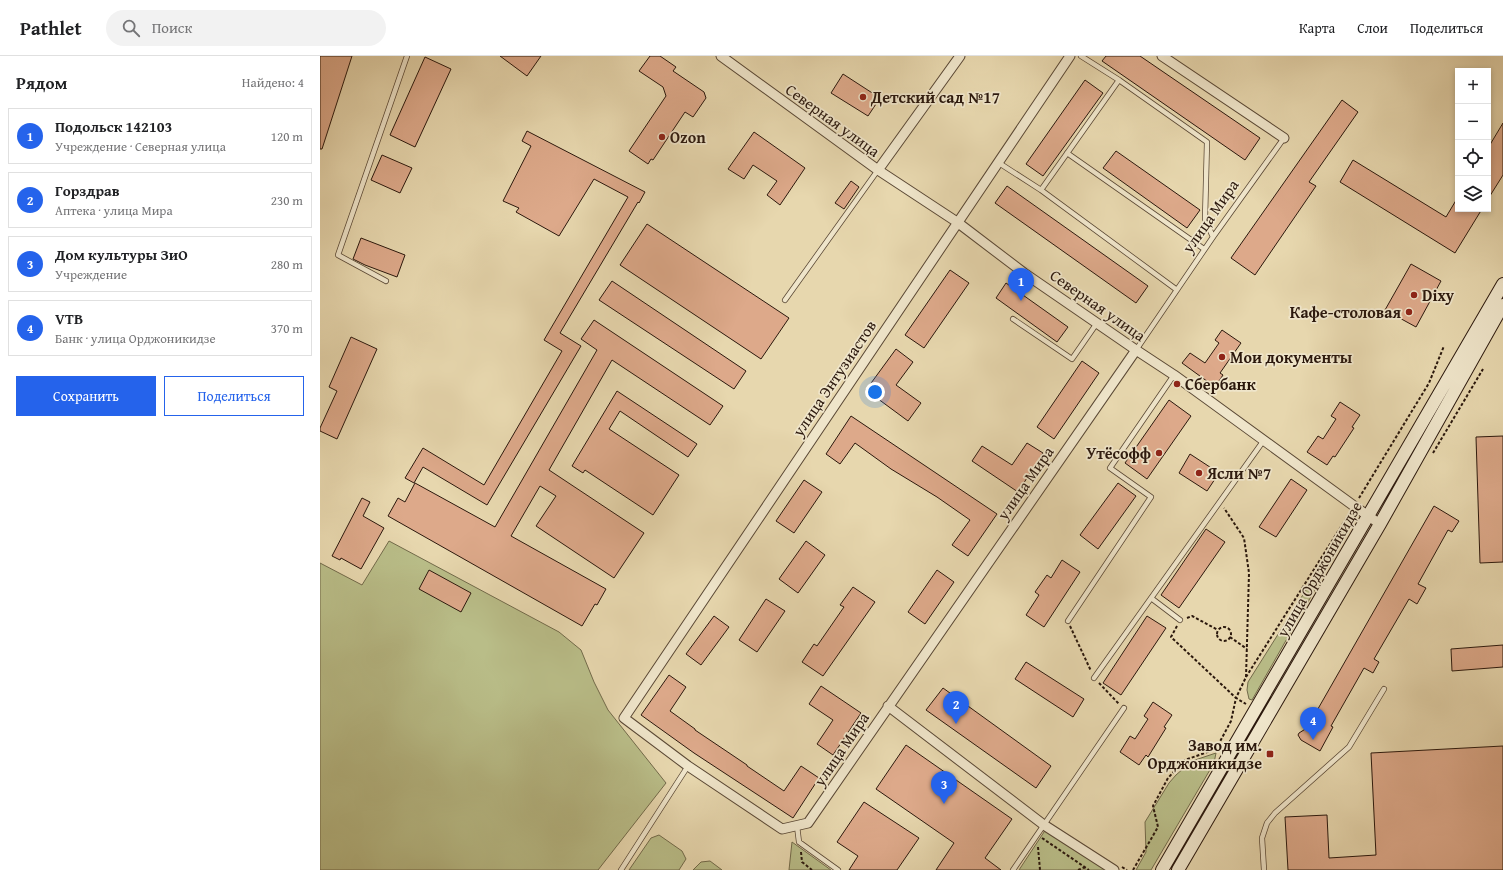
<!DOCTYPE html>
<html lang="ru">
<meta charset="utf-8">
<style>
:root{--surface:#fff;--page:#f2f2f2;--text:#202124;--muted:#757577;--line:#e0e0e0;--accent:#2563eb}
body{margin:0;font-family:"Gentium Book Plus",serif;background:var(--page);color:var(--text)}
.controls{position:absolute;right:12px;top:12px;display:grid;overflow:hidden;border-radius:0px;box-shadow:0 2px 6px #0003}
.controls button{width:36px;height:36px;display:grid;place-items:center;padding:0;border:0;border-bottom:1px solid var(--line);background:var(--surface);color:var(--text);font:20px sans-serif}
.you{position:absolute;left:555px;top:336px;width:14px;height:14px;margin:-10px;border:3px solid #fff;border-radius:50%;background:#1a73e8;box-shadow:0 0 0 6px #1a73e833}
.badge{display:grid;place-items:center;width:26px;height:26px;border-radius:50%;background:var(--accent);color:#fff;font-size:13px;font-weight:700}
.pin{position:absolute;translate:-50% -33px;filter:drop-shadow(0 1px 2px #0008)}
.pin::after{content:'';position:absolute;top:21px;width:14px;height:12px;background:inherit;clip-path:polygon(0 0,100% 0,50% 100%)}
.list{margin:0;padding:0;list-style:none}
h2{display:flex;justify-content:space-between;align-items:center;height:52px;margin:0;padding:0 16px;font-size:17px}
h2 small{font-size:13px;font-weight:400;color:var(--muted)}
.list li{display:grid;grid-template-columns:26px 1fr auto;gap:12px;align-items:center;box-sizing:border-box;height:56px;margin:0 8px 8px;padding:0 8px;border:1px solid var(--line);border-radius:0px}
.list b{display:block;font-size:15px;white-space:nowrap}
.list p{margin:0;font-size:13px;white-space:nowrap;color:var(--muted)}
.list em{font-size:13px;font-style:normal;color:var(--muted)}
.actions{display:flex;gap:8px;padding:12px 16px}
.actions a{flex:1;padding:9px 0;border:1px solid var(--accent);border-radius:0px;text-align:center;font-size:14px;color:var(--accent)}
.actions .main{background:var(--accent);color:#fff}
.icon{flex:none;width:22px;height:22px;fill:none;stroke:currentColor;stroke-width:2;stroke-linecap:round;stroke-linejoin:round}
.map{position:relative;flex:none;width:1183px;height:814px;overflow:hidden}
header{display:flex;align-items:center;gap:24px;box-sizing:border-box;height:56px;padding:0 20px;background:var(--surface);border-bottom:1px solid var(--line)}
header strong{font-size:19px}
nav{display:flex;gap:22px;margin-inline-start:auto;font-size:14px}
.search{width:280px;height:36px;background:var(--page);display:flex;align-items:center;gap:10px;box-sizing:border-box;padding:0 14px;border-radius:22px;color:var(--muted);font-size:15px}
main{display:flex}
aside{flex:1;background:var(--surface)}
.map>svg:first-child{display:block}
.green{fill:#b9bd88;stroke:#726a4a}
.building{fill:#dda98a;stroke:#2b180d}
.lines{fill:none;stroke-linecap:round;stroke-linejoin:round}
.service-casing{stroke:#5a4835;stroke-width:6}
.minor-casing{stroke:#5a4835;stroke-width:11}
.secondary-casing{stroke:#2b180d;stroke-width:14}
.path{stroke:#2b180d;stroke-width:2;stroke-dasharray:3 2;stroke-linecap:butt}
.service{stroke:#efe5ca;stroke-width:4.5}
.minor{stroke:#efe5ca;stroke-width:9}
.secondary{stroke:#efe5ca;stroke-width:12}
.poi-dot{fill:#8f2418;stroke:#efe5ca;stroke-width:1.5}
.labels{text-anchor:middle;stroke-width:3.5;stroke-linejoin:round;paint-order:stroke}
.poi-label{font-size:16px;font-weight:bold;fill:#2b180d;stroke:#efe5ca;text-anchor:start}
.street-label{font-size:16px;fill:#2b180d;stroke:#efe5ca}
</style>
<header>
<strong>Pathlet</strong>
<div class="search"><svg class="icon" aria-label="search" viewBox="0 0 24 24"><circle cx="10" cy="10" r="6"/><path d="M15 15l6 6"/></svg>Поиск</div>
<nav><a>Карта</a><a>Слои</a><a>Поделиться</a></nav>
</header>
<main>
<aside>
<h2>Рядом<small>Найдено: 4</small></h2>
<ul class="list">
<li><span class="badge">1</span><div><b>Подольск 142103</b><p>Учреждение · Северная улица</p></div><em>120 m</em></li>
<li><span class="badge">2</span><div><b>Горздрав</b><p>Аптека · улица Мира</p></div><em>230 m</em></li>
<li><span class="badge">3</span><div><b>Дом культуры ЗиО</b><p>Учреждение</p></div><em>280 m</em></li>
<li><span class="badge">4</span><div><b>VTB</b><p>Банк · улица Орджоникидзе</p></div><em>370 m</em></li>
</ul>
<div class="actions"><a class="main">Сохранить</a><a>Поделиться</a></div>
</aside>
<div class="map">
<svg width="1183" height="814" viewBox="0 0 1183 814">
<rect width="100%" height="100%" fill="#e7d7ae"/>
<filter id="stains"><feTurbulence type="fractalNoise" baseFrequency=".005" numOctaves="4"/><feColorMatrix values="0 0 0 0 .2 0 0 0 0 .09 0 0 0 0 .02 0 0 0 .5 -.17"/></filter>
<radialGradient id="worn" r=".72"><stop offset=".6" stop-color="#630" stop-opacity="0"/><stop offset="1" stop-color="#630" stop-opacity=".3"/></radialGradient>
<!-- green -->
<path class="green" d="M1025 472V481L932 644 929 643 927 634 928 626Z
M69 485 239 576 261 594 274 626 288 654 346 727 278 814H0V507L42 529Z
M896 697 894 707 831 814H816L826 796 825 766 849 727 856 719 872 705Z
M726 773 789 814H699Z
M339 779 362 795 366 803 359 814H309L331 782Z
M472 786 511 814H469Z
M390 805 402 814H373L381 806Z"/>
<!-- building -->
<path class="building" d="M0 0H32L2 93H0Z
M180 0H221L207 20Z
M330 0H340L356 11 353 15 384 36 386 42 373 61 365 56 333 104 331 103 328 108 309 95 346 40 343 31 319 15Z
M786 0H820L940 82 925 104 782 5Z
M105 1 131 13 95 91 70 79Z
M523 18 560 42 548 60 511 37Z
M765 24 783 37 723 120 706 108Z
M1022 44 1038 56 989 126 996 130 935 219 911 202Z
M1183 67V119L1168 143V92Z
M207 75 325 136 319 147 318 146 240 277 261 290 167 449 103 411 94 427 85 422 103 392 164 429 242 295 224 284 308 141 274 123 239 180 196 156 199 152 183 145 211 90 202 85Z
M434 76 485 112 460 149 447 139 457 125 433 109 424 123 408 113Z
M796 95 880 154 867 172 783 112Z
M62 99 92 112 80 137 51 124Z
M1033 104 1126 161 1138 141V153H1162L1135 197 1020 126Z
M531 125 539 131 524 153 515 147Z
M687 130 828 230 816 247 675 147Z
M327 168 469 262 441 303 300 209Z
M41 182 85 199 77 221 45 209 33 203Z
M1091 208 1121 225 1096 271 1065 254Z
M630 214 649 227 604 292 585 279Z
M292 225 426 315 414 333 279 244Z
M686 227 748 271 737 286 676 242Z
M274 264 403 350 390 369 292 304 229 414 324 477 294 522 216 470 236 440 220 430 191 480 286 533 277 549 275 548 262 570 68 460 78 442 85 446 95 427 175 471 277 294 261 283Z
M902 274 921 287 900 317 903 319 895 331 862 307 870 297 885 307 899 287 895 284Z
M31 281 57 293 17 383 0 375V372L17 335 9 331Z
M576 293 593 306 576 329 601 347 588 365 546 334Z
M762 305 779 317 734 383 717 371Z
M297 335 377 388 368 401 300 355 289 373 359 419 333 459 265 414 263 417 252 410Z
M849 344 871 360 827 423 805 407Z
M1020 346 1040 359 1032 371 1034 372 1015 401 1013 400 1007 409 987 396 998 380 1003 383 1016 363 1011 360Z
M531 360 677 458 648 500 632 489 650 464 617 441 571 413 535 387 520 408 506 398Z
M1183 380V506L1160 507 1156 381Z
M707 387 723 397 698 436 652 405 662 390 692 409Z
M870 398 899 417 887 435 859 417Z
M971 423 987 434 956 481 939 471Z
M484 424 502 436 474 477 456 465Z
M798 427 816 440 778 493 760 479Z
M42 442 50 446 43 460 64 472 41 513 21 502 20 504 12 500Z
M1114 450 1139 465 1132 476 1128 474 1098 528 1106 532 1097 548 1089 543 1054 603 1059 606 1053 617 1044 612 1011 670 1013 671 1000 695 981 684 978 679 979 677 987 672Z
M886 473 905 486 859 552 841 539Z
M486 485 505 499 478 537 459 523Z
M742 504 760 516 724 571 706 559 719 539 715 536 727 519 731 522Z
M109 514 151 537 141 556 99 533Z
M617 514 634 526 605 568 588 556Z
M533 531 555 546 503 620 482 606 494 588 497 590 524 551 520 549Z
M446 543 465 555 437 596 419 584Z
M394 560 409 571 381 609 366 598Z
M827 560 846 572 801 639 783 627Z
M1183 589V611L1132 615 1131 593Z
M706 606 764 643 753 661 695 623Z
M349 619 366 631 350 655 375 673V674L427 709V710L464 735 481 710 499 722 473 762 374 697 321 659Z
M501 630 541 657 513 699 497 688 513 664 489 648Z
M623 632 731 710 716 732 606 654Z
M833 646 852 659 844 671 846 672 828 701 826 699 819 709 800 696 810 680 815 683 828 663 824 660Z
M586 689 692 763 665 802 681 814H616L634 787 556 733Z
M1183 690V814H968L965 761 1007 759 1009 802 1056 799 1051 697Z
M544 746 599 782 577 814H529L538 800 517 786Z"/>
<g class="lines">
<!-- service casing -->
<g class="service-casing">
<path id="service" d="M761 0 799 24
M747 97 884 193
M679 107 721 134 857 234
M721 134 799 24 887 86 885 163 893 181
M66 225 18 199 87 0
M465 244 558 114
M693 263 752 303 777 267
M816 294 893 181 964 82
M831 542 860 564
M748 565 831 441 790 412 854 319
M774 622 944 384
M477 770 479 786 518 814
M301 814 368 710
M693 814 804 652
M944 814 942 782 947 767 955 757 1029 691 1064 633"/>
</g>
<!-- minor casing -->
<g class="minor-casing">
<path id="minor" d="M401 0 558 114 637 166 704 217 816 294 854 319 1034 450 1060 468
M750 0 304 662 368 710 462 773 488 767 816 294
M842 0 964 82
M558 114 640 0
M568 650 724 769 794 814"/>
</g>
<!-- secondary casing -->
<g class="secondary-casing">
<path id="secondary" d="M842 814 1183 228
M858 814 1060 468 1183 249"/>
</g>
<!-- path -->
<path class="path" d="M1113 397 1163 313
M1039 442 1109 327 1124 290
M867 562 872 560 898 574
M750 570 771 615
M857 570 851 581 916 642 926 621 929 517 924 482 904 452
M897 578a7 7 0 1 1 14 0a7 7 0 1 1-14 0Z
M910 581 927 593
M926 621 1029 458
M779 627 799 648
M722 782 769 814
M718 791 720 814
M481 796 482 806 492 814
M802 811 807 814
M758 814 765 811
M813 814 838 771 833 750 848 722 865 704 896 693 911 665 916 642 926 648"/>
<!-- service -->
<use href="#service" class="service"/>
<!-- minor -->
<use href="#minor" class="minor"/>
<!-- secondary -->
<use href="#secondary" class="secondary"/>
</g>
<!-- markers -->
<g class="poi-dot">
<circle cx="543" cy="41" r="4"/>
<circle cx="342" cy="81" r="4"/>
<circle cx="1094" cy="239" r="4"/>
<circle cx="1089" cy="256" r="4"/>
<circle cx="902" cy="301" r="4"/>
<circle cx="857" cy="328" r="4"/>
<circle cx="839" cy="397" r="4"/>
<circle cx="879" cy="417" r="4"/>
<rect x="946" y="694" width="8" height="8" rx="2"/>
</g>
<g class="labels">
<!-- poi labels -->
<g class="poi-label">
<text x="551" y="47">Детский сад №17</text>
<text x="350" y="87">Ozon</text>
<text x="1102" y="245">Dixy</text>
<text x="1081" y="262" text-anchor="end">Кафе-столовая</text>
<text x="910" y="307">Мои документы</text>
<text x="865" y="334">Сбербанк</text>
<text x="831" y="403" text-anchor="end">Утёсофф</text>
<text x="887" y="423">Ясли №7</text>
<text x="942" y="695" text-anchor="end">Завод им.<tspan x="942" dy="18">Орджоникидзе</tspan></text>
</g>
<!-- street labels -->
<g class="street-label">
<text transform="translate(513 64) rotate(36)" y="6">Северная улица</text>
<text transform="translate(890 160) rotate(-55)" y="6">улица Мира</text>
<text transform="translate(778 249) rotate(35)" y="6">Северная улица</text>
<text transform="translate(514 322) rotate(-56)" y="6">улица Энтузиастов</text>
<text transform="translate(705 427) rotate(-55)" y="6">улица Мира</text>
<text transform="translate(999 513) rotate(-60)" y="6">улица Орджоникидзе</text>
<text transform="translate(521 693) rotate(-56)" y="6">улица Мира</text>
</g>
</g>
<rect width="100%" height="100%" filter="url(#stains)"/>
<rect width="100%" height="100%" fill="url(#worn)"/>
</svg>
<div class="controls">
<button>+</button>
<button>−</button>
<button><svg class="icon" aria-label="locate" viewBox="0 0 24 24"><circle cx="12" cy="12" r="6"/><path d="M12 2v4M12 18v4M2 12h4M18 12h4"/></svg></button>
<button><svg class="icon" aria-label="layers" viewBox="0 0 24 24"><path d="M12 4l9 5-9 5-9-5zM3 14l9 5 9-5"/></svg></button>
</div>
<div class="you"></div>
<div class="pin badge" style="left:701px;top:245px">1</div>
<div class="pin badge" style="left:636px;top:668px">2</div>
<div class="pin badge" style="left:624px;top:748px">3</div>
<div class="pin badge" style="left:993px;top:684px">4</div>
</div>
</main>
